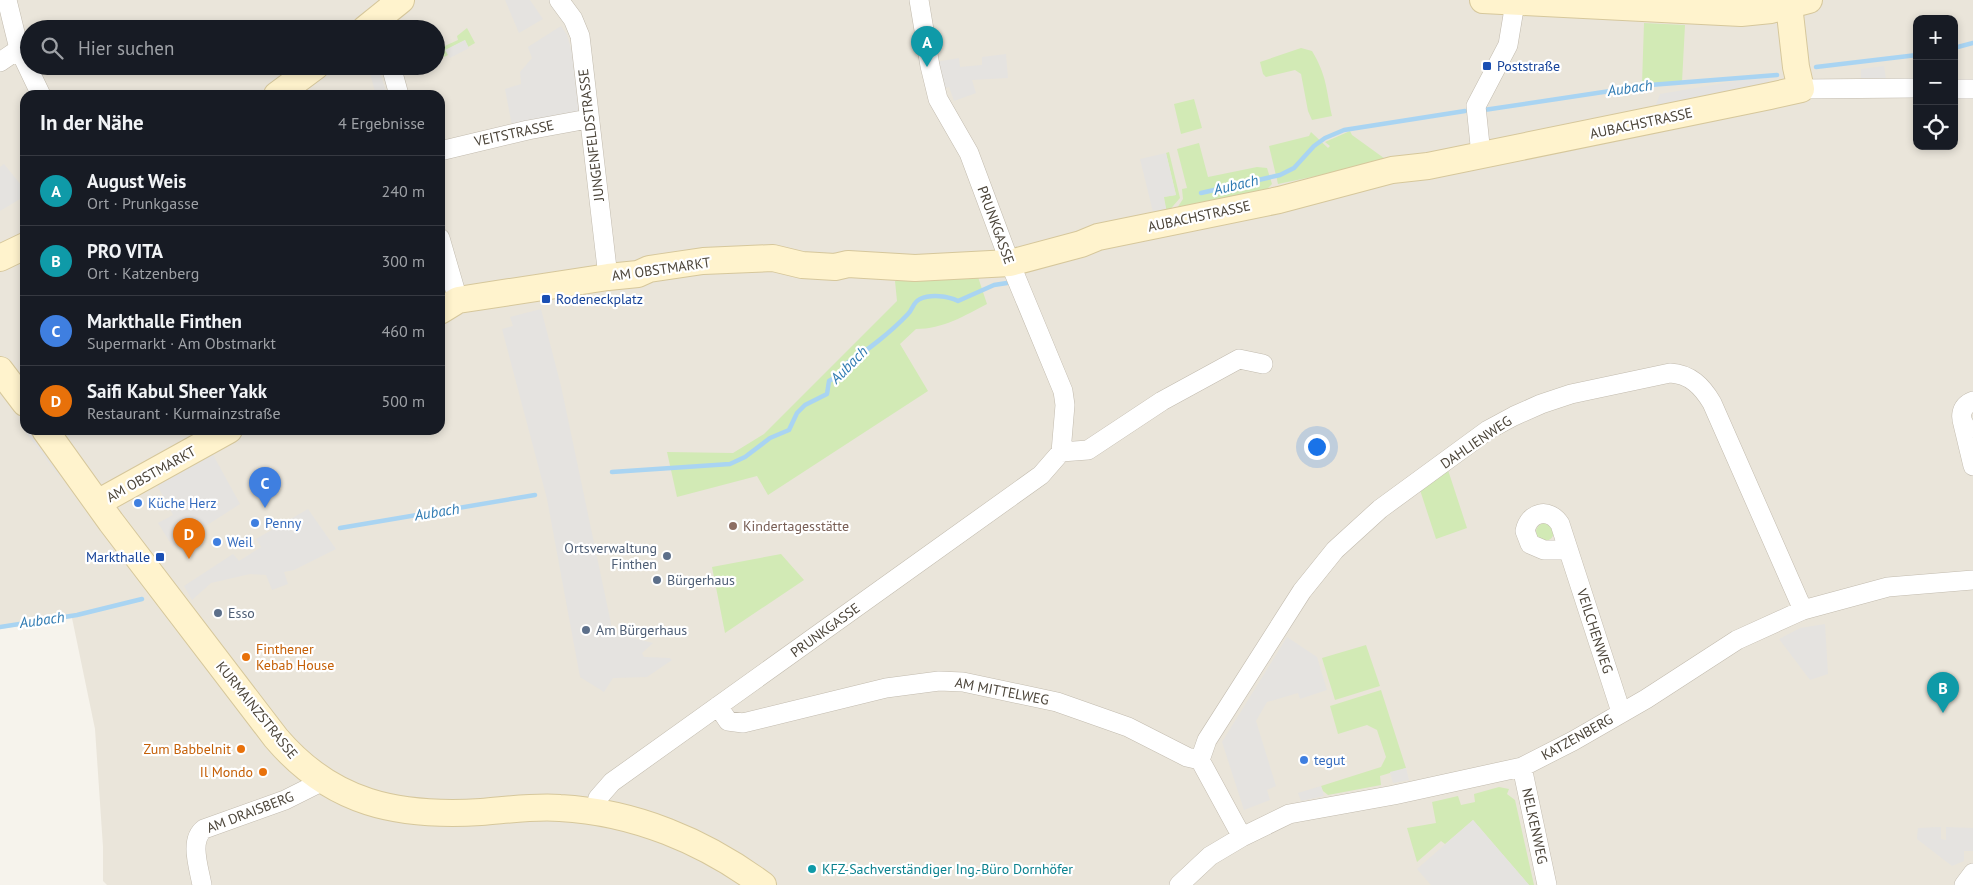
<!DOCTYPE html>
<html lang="de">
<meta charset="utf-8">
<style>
:root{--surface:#171b24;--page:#242831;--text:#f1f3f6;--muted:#9ea1a6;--line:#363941;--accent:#fc3f1d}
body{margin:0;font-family:"PT Sans",sans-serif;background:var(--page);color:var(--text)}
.controls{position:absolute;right:15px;top:15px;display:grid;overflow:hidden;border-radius:10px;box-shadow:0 2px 8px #0003}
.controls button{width:45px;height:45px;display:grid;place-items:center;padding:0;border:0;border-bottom:1px solid var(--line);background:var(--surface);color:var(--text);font:25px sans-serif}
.you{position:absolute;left:1316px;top:446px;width:18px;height:18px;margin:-12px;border:4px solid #fff;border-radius:50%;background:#1a73e8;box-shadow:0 0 0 8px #1a73e833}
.badge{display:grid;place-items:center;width:32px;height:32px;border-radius:50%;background:var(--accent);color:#fff;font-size:16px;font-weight:700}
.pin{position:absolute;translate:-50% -41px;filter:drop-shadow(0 1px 2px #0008)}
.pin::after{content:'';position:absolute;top:26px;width:18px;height:15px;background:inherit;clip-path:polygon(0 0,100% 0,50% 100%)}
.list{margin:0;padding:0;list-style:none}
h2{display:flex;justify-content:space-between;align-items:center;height:65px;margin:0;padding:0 20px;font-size:21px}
h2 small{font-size:16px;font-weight:400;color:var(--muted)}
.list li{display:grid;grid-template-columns:32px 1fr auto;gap:15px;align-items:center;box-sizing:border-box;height:70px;padding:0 20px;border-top:1px solid var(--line)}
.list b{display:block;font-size:19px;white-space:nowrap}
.list p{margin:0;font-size:16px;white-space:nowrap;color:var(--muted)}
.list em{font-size:16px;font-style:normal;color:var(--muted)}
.icon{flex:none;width:28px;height:28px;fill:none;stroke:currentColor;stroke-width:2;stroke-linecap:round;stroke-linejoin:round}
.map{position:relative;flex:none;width:1973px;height:885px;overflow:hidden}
.search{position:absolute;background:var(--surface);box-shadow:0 2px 8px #0003;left:20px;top:20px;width:425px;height:55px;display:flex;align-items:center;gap:12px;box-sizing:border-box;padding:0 18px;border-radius:28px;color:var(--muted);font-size:19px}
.panel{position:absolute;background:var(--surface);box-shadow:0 2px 8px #0003;left:20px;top:90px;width:425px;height:345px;border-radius:15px}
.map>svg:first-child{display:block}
.residential{fill:#eae5da;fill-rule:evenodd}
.green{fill:#d2eab5}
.parking{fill:#e5e3e0}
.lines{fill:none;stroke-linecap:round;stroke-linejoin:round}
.stream{stroke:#a9d4f2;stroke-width:4.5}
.street-casing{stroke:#c2bbae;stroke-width:20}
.secondary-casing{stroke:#d6c79b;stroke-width:28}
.street{stroke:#fff;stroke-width:19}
.secondary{stroke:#fff3cd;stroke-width:26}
.transit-dot{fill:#1a4fb4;stroke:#fff;stroke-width:2}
.shop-dot{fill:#3f7fe0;stroke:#fff;stroke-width:2}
.education-dot{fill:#8d6e63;stroke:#fff;stroke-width:2}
.service-dot{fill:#5c6f8a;stroke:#fff;stroke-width:2}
.food-dot{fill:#e8710a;stroke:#fff;stroke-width:2}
.culture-dot{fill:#0f9aa8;stroke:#fff;stroke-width:2}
.labels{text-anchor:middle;stroke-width:4.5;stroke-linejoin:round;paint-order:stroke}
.transit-label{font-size:14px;fill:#164399;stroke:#fff;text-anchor:start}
.street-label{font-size:14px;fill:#4b4439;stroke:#fff}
.shop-label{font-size:14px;fill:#366cbe;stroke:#fff;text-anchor:start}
.education-label{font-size:14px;fill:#785e54;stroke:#fff;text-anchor:start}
.service-label{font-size:14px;fill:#4e5e75;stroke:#fff;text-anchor:start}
.food-label{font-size:14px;fill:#c56008;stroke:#fff;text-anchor:end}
.culture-label{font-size:14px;fill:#0d838f;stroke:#fff;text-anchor:start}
.water-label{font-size:15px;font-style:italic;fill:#2e7ab2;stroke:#fff}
</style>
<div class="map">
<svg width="1973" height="885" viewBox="0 0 1973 885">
<rect width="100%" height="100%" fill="#f6f3ec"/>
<!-- residential -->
<path class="residential" d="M0 0H1973V885H107L103 881V847L95 729 72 618 0 629ZM1917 19H1954V146H1917ZM29 29H436V66H29ZM25 95H440V430H25Z"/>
<!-- green -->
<path class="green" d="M1644 23 1685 25 1682 82 1642 84Z
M467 28 475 43 468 47 465 40 446 50 448 55 444 57 441 52 436 54V50L458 40 457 36Z
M1301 48 1312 51C1327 76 1326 89 1332 116L1312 120 1308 111 1301 74 1295 70 1266 77 1263 74 1260 62Z
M1194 99 1202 128 1181 134 1174 104Z
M1350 131 1352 135 1388 161 1278 184 1269 146 1309 136 1311 132 1328 148 1330 146 1325 142Z
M1199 143 1208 177 1257 167 1267 168 1272 184 1266 190 1175 211 1183 199 1182 189 1187 188 1177 149Z
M1169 152 1180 198 1167 213 1163 197 1176 195 1166 153Z
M978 277 987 304C964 316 943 329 916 329L900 344 928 391 768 495 757 476 677 497 667 452 733 453 764 434 897 301 895 281Z
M1448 470 1467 528 1436 539 1420 490Z
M1536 532a9 9 0 1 1 18 0a9 9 0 1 1-18 0Z
M781 554 804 580 725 633 712 567Z
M1366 645 1380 686 1335 700 1322 658Z
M1381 690 1406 768 1380 776 1381 785 1328 795 1323 791 1321 786 1381 767 1386 757 1377 730 1367 725 1338 734 1330 706Z
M1499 787 1509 789 1507 794 1515 800 1534 885H1529L1473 820 1445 844 1441 841 1417 862 1407 828 1436 823 1432 802 1458 796 1461 805 1475 802 1474 794Z"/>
<!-- parking -->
<path class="parking" d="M505 0H530L543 19 519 33Z
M561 26 567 35 572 52 579 113 512 126 505 89 521 84 520 72 532 58 528 47Z
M465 40 469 48 450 58 445 50Z
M1006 54 1008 78 972 80 976 93 954 101 949 87 943 89 935 62 959 58 960 67 982 65V57Z
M368 66H378L387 95H376Z
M1884 66 1886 79 1861 78V69Z
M1770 78 1766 87 1654 110 1660 94 1742 80Z
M1166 153 1176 195 1164 197 1167 213 1154 216 1140 159Z
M4 164 25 190V196L0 211V167Z
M541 309 561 386 613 633 653 643 642 653 644 657 670 658 672 660 647 677 613 678 604 692 580 677 547 499 502 329 513 326 510 317Z
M24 422 25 430H31L63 473 59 476 20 425Z
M211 451 240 504 173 547 158 523 173 515 156 483Z
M308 509 336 549 294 570 284 572 288 584 272 590 266 575 250 574 211 583 192 600 184 586 233 554 239 561 261 547 256 539Z
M1825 624 1828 674 1810 680 1779 639 1800 628Z
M1287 637 1317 657 1327 690 1300 699 1298 693 1267 702 1256 721 1276 786 1267 790 1270 800 1244 810 1222 742Z
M1406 768 1409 780 1393 783 1390 772Z
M1321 786 1324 796 1301 801 1298 793Z
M1473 820 1529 885H1431L1417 869Z
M1941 827V839L1946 840V827L1973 828V851H1964V861L1952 866 1917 839 1918 828Z"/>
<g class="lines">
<!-- stream -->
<path class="stream" d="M1954 48 1973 43
M1816 67 1917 55
M1484 110 1650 85 1777 75
M1201 193 1280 175 1294 168 1314 146 1325 138 1344 130 1465 111
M612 472 730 464 745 457 770 438 789 430 797 413 805 405 827 394 829 381 844 372 847 363C867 351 892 331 908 314 913 309 913 302 920 299 931 294 948 296 958 301L994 285 1007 283
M340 528 535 495
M0 627 77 615 142 599"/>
<!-- street casing -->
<g class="street-casing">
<path id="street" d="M7 0 19 49 41 95
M559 0 573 19 580 36 608 277
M0 62 19 49
M391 66 399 95
M1801 89 1917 88
M1954 89H1973
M440 151 528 130 588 119
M1481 155 1476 106 1508 45 1515 3
M440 238 458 300
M1962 420 1973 466
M1968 429C1958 420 1960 406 1973 401
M1061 452 1088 450 1162 401 1239 359 1263 364
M1568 550H1544L1530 544 1525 531C1529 512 1549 507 1560 524L1621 712
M718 706 728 721 743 723 886 688 939 681 963 682 1057 702 1128 727 1187 757 1200 760 1242 837
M1200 760 1207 740 1302 591 1335 550 1380 509 1488 430 1514 416 1541 404 1571 394 1670 373C1690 374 1702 386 1712 403L1803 610
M1522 767 1547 885
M595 811 598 798 612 782 1041 475 1061 452 1065 405 1063 391 1010 263 969 153 938 99 930 66 919 0
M202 885C199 868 189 840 204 829L285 800 323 781
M1179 885 1210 856 1242 837 1289 814 1394 795 1522 767 1573 741 1646 699 1737 640 1803 610 1888 587 1973 580
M1964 885 1973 873"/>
</g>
<!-- secondary casing -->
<g class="secondary-casing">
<path id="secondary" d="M1483 0 1741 13 1771 10 1809 0
M365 29 401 0
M277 95 316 66
M0 258 25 246
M440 311 458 300 608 277 638 274 649 269 703 261 773 258 802 265 835 267 848 264 915 268 1010 263 1081 244 1098 237 1279 200 1392 170 1428 166 1770 96 1801 89 1796 67 1789 5
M0 370 25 403
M45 430 111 522 276 738C332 804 398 817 481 812 507 810 534 806 560 808 634 812 704 841 763 885
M99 502 229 430"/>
</g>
<!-- street -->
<use href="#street" class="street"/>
<!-- secondary -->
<use href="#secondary" class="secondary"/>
</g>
<!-- markers -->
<g class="transit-dot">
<rect x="1482" y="61" width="10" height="10" rx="2.5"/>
<rect x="541" y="294" width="10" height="10" rx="2.5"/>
<rect x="155" y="552" width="10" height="10" rx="2.5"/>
</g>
<g class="shop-dot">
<circle cx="138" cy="503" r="5"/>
<circle cx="255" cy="523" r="5"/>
<circle cx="217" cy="542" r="5"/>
<circle cx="1304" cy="760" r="5"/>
</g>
<circle class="education-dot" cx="733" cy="526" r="5"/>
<g class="service-dot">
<circle cx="667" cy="556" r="5"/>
<circle cx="657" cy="580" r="5"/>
<circle cx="218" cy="613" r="5"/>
<circle cx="586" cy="630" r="5"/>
</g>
<g class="food-dot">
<circle cx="246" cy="657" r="5"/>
<circle cx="241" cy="749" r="5"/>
<circle cx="263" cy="772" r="5"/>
</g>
<circle class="culture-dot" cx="812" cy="869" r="5"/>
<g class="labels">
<!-- transit labels -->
<g class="transit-label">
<text x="1497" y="71">Poststraße</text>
<text x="556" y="304">Rodeneckplatz</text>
<text x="150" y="562" text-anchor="end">Markthalle</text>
</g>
<!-- street labels -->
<g class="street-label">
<text transform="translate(1641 123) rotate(-12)" y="5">AUBACHSTRASSE</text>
<text transform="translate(514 133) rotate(-12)" y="5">VEITSTRASSE</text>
<text transform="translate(591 135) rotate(-97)" y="5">JUNGENFELDSTRASSE</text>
<text transform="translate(1199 216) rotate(-12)" y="5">AUBACHSTRASSE</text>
<text transform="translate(996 225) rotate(70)" y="5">PRUNKGASSE</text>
<text transform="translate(661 269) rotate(-8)" y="5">AM OBSTMARKT</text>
<text transform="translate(1476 442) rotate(-34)" y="5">DAHLIENWEG</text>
<text transform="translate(151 474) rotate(-29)" y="5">AM OBSTMARKT</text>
<text transform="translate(825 630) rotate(-36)" y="5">PRUNKGASSE</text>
<text transform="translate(1595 631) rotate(72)" y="5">VEILCHENWEG</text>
<text transform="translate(1002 691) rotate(11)" y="5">AM MITTELWEG</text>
<text transform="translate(257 710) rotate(51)" y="5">KURMAINZSTRASSE</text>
<text transform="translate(1577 737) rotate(-29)" y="5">KATZENBERG</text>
<text transform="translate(250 812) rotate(-21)" y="5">AM DRAISBERG</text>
<text transform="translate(1535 826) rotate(78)" y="5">NELKENWEG</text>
</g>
<!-- shop labels -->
<g class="shop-label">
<text x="148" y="508">Küche Herz</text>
<text x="265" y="528">Penny</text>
<text x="227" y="547">Weil</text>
<text x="1314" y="765">tegut</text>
</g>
<!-- education labels -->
<g class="education-label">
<text x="743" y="531">Kindertagesstätte</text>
</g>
<!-- service labels -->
<g class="service-label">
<text x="657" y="553" text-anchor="end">Ortsverwaltung<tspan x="657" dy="16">Finthen</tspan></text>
<text x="667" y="585">Bürgerhaus</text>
<text x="228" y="618">Esso</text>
<text x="596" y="635">Am Bürgerhaus</text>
</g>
<!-- food labels -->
<g class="food-label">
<text x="256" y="654" text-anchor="start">Finthener<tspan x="256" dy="16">Kebab House</tspan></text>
<text x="231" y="754">Zum Babbelnit</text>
<text x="253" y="777">Il Mondo</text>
</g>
<!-- culture labels -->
<g class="culture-label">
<text x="822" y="874">KFZ-Sachverständiger Ing.-Büro Dornhöfer</text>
</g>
<!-- water labels -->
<g class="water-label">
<text transform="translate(1630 88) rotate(-8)" y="5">Aubach</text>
<text transform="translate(1236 185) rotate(-13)" y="5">Aubach</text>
<text transform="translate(849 365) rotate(-45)" y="5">Aubach</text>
<text transform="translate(437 512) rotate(-9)" y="5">Aubach</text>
<text transform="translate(42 620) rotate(-8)" y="5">Aubach</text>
</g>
</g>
</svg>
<div class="controls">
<button>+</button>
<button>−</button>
<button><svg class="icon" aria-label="locate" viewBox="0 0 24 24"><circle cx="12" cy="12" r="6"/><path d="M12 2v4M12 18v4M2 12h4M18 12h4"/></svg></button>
</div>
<div class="you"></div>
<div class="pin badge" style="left:927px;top:67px;background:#0f9aa8">A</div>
<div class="pin badge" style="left:1943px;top:713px;background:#0f9aa8">B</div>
<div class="pin badge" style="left:265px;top:508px;background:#3f7fe0">C</div>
<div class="pin badge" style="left:189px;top:559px;background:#e8710a">D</div>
<div class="search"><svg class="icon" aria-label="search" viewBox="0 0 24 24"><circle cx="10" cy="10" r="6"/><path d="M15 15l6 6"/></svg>Hier suchen</div>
<section class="panel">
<h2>In der Nähe<small>4 Ergebnisse</small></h2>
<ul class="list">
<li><span class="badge" style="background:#0f9aa8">A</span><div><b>August Weis</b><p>Ort · Prunkgasse</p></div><em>240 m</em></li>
<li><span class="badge" style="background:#0f9aa8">B</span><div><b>PRO VITA</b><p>Ort · Katzenberg</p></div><em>300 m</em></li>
<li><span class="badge" style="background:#3f7fe0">C</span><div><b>Markthalle Finthen</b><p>Supermarkt · Am Obstmarkt</p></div><em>460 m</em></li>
<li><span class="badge" style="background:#e8710a">D</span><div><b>Saifi Kabul Sheer Yakk</b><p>Restaurant · Kurmainzstraße</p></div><em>500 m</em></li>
</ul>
</section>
</div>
